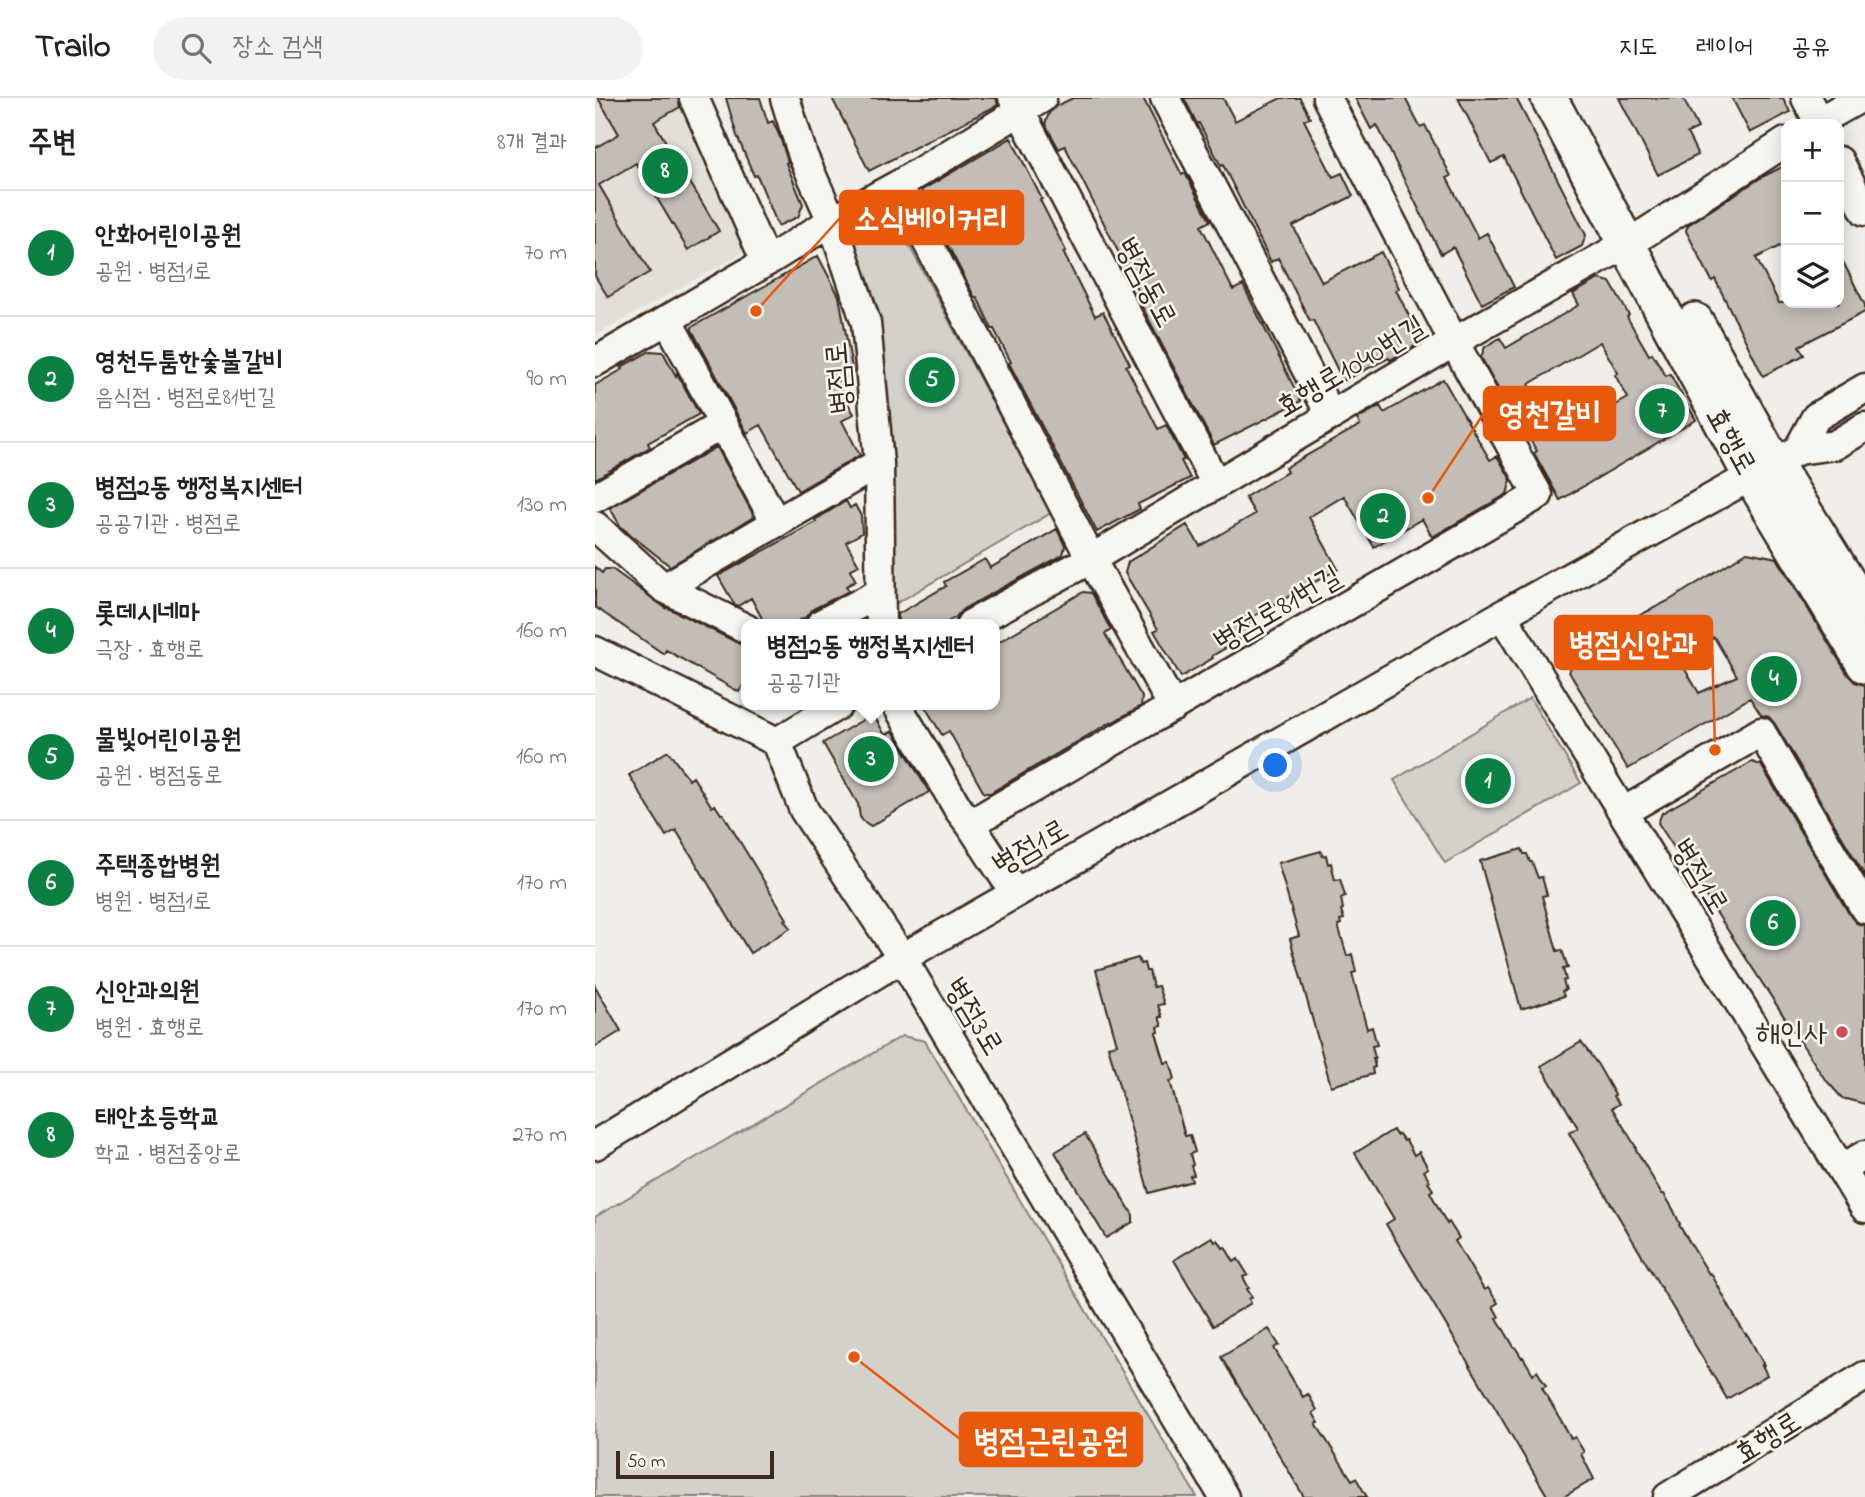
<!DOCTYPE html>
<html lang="ko">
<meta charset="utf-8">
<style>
:root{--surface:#fff;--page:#f2f2f2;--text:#222;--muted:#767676;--line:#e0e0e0;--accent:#0b8043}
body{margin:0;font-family:"Indie Flower","Poor Story",sans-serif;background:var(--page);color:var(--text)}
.controls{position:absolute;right:21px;top:21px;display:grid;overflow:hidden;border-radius:14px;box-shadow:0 4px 18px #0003}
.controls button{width:63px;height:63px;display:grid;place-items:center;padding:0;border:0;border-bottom:2px solid var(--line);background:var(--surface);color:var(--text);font:35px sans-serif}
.scale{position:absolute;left:21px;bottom:18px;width:158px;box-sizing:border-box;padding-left:7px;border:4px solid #3b2a1e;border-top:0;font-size:19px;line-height:24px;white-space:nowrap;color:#3b2a1e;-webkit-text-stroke:5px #f6f6f2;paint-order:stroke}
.you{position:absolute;left:681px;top:668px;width:24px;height:24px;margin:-18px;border:5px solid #fff;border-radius:50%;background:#1a73e8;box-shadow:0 0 0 10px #1a73e833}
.badge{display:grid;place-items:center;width:46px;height:46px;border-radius:50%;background:var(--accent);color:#fff;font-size:23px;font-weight:700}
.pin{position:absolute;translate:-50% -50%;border:4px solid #fff;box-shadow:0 2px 7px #0006}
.popup{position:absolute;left:146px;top:521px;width:259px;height:91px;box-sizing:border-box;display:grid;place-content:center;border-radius:14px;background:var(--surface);filter:drop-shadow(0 2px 5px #0005);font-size:23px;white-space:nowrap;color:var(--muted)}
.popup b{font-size:26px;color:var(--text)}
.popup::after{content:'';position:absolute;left:50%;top:100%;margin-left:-14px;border:14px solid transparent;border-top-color:var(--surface)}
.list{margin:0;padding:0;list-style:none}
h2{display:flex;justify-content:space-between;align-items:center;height:91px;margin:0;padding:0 28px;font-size:30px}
h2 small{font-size:23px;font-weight:400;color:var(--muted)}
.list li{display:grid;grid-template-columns:46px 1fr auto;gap:21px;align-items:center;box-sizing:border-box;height:126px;padding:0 28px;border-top:2px solid var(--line)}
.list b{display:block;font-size:26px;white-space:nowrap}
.list p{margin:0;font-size:23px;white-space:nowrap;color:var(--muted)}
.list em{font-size:23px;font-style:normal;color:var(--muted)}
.icon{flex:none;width:38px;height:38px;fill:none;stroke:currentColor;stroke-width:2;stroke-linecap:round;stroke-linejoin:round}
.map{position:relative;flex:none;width:1270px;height:1399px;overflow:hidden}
header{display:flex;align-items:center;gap:42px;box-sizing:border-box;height:98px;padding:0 35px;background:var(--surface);border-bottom:2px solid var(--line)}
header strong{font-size:33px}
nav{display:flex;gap:38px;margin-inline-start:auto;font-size:24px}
.search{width:490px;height:63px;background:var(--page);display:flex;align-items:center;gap:18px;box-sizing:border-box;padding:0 24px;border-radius:38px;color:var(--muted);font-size:26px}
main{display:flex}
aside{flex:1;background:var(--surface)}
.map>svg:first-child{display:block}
.built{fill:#e2dfdb}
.green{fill:#d4d1cc;stroke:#887e75;stroke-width:2}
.building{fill:#c2bdb7;stroke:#3b2a1e;stroke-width:2;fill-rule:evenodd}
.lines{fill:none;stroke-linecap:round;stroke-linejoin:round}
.minor-casing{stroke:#3b2a1e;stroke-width:33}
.major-casing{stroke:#3b2a1e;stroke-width:40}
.minor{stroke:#f6f6f2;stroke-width:28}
.major{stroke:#f6f6f2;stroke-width:35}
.poi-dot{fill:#d1495b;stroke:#f6f6f2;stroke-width:2.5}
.labels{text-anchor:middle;stroke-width:5;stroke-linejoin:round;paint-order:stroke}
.street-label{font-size:30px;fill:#3b2a1e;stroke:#f6f6f2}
.poi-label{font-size:30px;fill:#3b2a1e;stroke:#f6f6f2;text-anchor:end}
.leader{fill:none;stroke:#e8590c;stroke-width:2.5}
.callout-dot{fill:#e8590c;stroke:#f6f6f2;stroke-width:2.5}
.callout{fill:#e8590c;stroke:#e8590c;stroke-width:2.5}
.callout-label{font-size:32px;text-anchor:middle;font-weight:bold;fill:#fff}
</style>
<header>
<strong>Trailo</strong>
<div class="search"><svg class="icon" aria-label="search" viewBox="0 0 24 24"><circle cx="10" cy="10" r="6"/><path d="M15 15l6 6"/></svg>장소 검색</div>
<nav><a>지도</a><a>레이어</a><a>공유</a></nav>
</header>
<main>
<aside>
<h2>주변<small>8개 결과</small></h2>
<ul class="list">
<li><span class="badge">1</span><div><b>안화어린이공원</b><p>공원 · 병점1로</p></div><em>70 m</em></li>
<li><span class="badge">2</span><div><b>영천두툼한숯불갈비</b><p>음식점 · 병점로81번길</p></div><em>90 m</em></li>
<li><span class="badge">3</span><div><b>병점2동 행정복지센터</b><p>공공기관 · 병점로</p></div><em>130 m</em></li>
<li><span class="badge">4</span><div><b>롯데시네마</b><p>극장 · 효행로</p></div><em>160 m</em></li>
<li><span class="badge">5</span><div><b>물빛어린이공원</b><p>공원 · 병점동로</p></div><em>160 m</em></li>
<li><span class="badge">6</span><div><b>주택종합병원</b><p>병원 · 병점1로</p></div><em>170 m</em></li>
<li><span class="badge">7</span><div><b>신안과의원</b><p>병원 · 효행로</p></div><em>170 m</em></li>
<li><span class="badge">8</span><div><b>태안초등학교</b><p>학교 · 병점중앙로</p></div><em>270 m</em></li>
</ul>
</aside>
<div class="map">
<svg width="1270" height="1399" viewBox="0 0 1270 1399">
<rect width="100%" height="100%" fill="#efeeea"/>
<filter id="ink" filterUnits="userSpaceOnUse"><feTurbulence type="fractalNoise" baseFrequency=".0143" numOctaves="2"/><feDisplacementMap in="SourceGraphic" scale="14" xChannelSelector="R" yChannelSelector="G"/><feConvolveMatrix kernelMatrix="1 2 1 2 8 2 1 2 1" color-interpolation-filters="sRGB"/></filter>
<g filter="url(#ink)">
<!-- built -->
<path class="built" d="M0 0H101L176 139 0 238Z"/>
<!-- green -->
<path class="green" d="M288 114 298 117 456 415 295 509 285 234 261 147 264 128Z
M935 600 986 685 850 765 799 682Z
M307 938 330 943 602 1399H0V1119Z"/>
<!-- building -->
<path class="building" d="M3 0H83L85 9 59 24 124 133 93 152 41 65 4 87 55 174 13 199 0 178V50L24 36Z
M131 0H165L173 25 178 23 185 39 193 64 191 65 208 106 203 119 183 128 162 77 159 78 142 38Z
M237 0H401L403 7 274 73Z
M478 0H548L587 77 590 75 615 123 606 128 638 192 648 187 706 303 619 347 540 195 543 193 470 48 464 51 450 26 454 15 461 8Z
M589 0H628L640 23 686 0H705L715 20 709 22 738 79 747 75 758 98 698 128 714 159 727 184 786 154 804 190 801 192 827 244 795 262 794 260 748 283 718 222 715 223 683 160 676 164 628 67 626 68 604 25 602 26Z
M760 0H810L825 29 830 27 856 78 852 80 883 140 892 135 919 189 887 206 858 149 846 156 782 27 776 31Z
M863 0H921L991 137 987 148 961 162 909 59 896 65Z
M1024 0H1088L1103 30 1092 35 1103 57 1063 77Z
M1137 0H1188L1195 14 1155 35Z
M416 40 447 101 445 102 471 153 468 154 500 218 508 214 535 266 531 268 563 331 571 327 589 362 586 363 595 380 543 406 545 411 502 434 414 265 416 264 399 231H397L382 199 380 200 326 95 327 92Z
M1191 67V145L1161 160 1184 205H1244V156L1270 207V214L1204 248 1209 257 1168 278 1120 181 1117 183 1091 133 1093 127 1167 79Z
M223 158 244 198 258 275 241 284 259 316 247 323 265 357 203 393 166 327 152 335 97 232V229Z
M1004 181 1015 184 1034 217 1032 219 1054 257 1057 255 1071 278 1075 276 1101 322 965 402 939 355 942 353 907 298 886 259 890 249 905 240 911 250 984 207 978 196ZM1005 244 1023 275 1020 277 1033 300 965 339 934 286Z
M55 253 68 254 81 278 82 275 104 316 53 345 55 349 0 381V287L28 271 26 269Z
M848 281 895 362 902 358 911 373 916 382 912 396 837 439 827 421 779 449 749 398 714 419 743 471 652 522 659 534 617 558 618 560 586 579 559 533 563 531 530 475 533 464 592 427 605 448 660 416 650 399 692 374 690 370 765 327 762 321 785 308 789 315Z
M122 349 158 416 157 420 75 468 26 429 15 410Z
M251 403 255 410 260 407 266 418 267 435 251 444 264 467 255 472 261 483 251 488 254 493 218 511 213 516 211 519 198 526H170L156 500 143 508 139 506 123 478 221 424 220 422Z
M462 431 470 448 468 457 368 511 361 519 349 526H303V516L351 488 349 484 390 461 395 470Z
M1152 454 1182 460 1253 577 1260 584 1270 587V778L1180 626 1174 619 1166 617 1155 600 1033 671 974 574 986 547 1075 502ZM1119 539 1142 578 1104 595 1082 558Z
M0 469 7 475 10 471H17L72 511 71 509 145 546 152 547V581L144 594 71 552 69 556 0 509Z
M488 494 496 495 516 532 510 536 547 599 546 608 516 625V624L395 695H389L354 633 347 637 329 607H400V546Z
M278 616 290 637 298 633 334 694 276 728 268 723 265 719 263 706 228 645Z
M73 653 94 682 98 679 117 709 120 707 126 716H128L192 821 190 822 196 830 155 855 81 732 71 738 34 677Z
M1157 664 1166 667 1256 819 1261 825 1270 828V1006L1247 1000 1229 980 1063 725 1067 715Z
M927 751 929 756H932L935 764H937L943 780 947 779 952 797 947 798 962 853 967 852 973 870 968 871 971 882 968 883 971 892 967 893 969 898 926 911 885 763Z
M726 753 727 758 731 757 733 766 736 765 740 782 745 781 750 798 746 800 748 811 746 812 749 821 745 822 746 826 743 827 752 858 757 856 761 874 757 875 772 931 777 929 782 947 777 948 780 960H778L780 969 777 970 778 976 736 988 695 841 704 838 683 765Z
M543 860 545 866 549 865 551 873H554L558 889 563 888 569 906 563 907 567 919H564L567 928 563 929 564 934 561 935 570 965 575 964 580 981 575 983 590 1038 595 1037 600 1054 595 1056 598 1067 596 1068 599 1077 595 1078 597 1083 554 1095 513 948 522 946 501 872Z
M0 888 26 933 0 949Z
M986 944 1003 967 1020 997 1018 998 1024 1006 1017 1010 1041 1049 1040 1050 1067 1096H1069L1078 1111 1085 1126 1084 1127 1114 1176 1116 1175 1142 1223 1151 1237 1152 1236 1169 1267H1167L1172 1277 1132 1301 974 1035 983 1030 946 968Z
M798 1032 801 1037 804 1036 809 1043 811 1042 819 1057 824 1054 833 1070 829 1073 835 1083 833 1084 838 1092 835 1094 852 1126 854 1124 864 1140 860 1143 889 1192 893 1190 903 1205 898 1208 904 1219 902 1220 919 1249H920L927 1260 928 1259 938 1276 942 1273 951 1288 947 1290 967 1324 976 1341 980 1339 989 1354 986 1356 999 1381 968 1399H953L791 1126 799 1121 760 1055Z
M490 1036 538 1117V1124L511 1140 460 1054Z
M617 1139 620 1144 623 1142 628 1150 630 1149 639 1164 643 1161 653 1177 648 1179 654 1190 652 1191 657 1199 654 1201 656 1205 618 1228 579 1162Z
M674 1231 684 1247 679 1250 708 1299 713 1296 722 1312 718 1315 724 1325 721 1326 757 1382 761 1380 772 1399H709L626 1259Z"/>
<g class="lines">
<!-- minor casing -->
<g class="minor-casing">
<path id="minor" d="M99 0 171 164
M190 0 208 58 237 123 271 225 284 365 286 526
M418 0 621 386
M570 0 736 318
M1211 0 1225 26
M1219 26 1265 0
M1244 63 1270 113
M303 87 496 461 578 609
M73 223 181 425
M0 264 171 164 237 123 303 87 447 0
M1203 352 1221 319 1270 290
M0 400 128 326
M0 428 69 490 152 531
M69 490 284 365
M907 517 1270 1110
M226 526 285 495
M376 526 496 461 859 244 1050 135 1191 44
M0 553 182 644 209 712 307 860 629 1399
M302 607 364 712 375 726 420 795
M182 644 243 607
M1028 714 1166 634 1270 811
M375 726 943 397 859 244 732 0
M0 1047 307 860 907 517 1203 352 1240 347 1270 329
M1246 1071 1270 1057
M1073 1399 1270 1278"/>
</g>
<!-- major casing -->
<g class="major-casing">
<path id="major" d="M954 0 1156 378 1270 567
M1100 223 1179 365 1270 512"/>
</g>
<!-- minor -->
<use href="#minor" class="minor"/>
<!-- major -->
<use href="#major" class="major"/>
</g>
</g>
<!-- markers -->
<circle class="poi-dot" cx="1247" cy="934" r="7"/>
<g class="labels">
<!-- street labels -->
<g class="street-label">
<text transform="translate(552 184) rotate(62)" y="10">병점동로</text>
<text transform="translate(755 268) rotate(-31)" y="10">효행로1040번길</text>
<text transform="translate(243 280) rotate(-95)" y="10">병점로</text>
<text transform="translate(1137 342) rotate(61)" y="10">효행로</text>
<text transform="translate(682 510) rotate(-30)" y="10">병점로81번길</text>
<text transform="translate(435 748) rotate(-30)" y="10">병점1로</text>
<text transform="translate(1106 778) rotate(59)" y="10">병점1로</text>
<text transform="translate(380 918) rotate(59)" y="10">병점3로</text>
<text transform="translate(1172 1339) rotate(-32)" y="10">효행로</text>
</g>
<!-- poi labels -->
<g class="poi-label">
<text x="1233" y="944">해인사</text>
</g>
</g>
<!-- callouts -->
<path class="leader" d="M161 213L245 120M833 400L889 315M1120 652L1117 544M259 1259L365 1341"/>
<g class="callout-dot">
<circle cx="161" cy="213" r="7"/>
<circle cx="833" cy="400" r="7"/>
<circle cx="1120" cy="652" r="7"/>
<circle cx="259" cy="1259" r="7"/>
</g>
<g class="callout">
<rect x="245" y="93" width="183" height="53" rx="7"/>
<rect x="889" y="289" width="131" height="53" rx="7"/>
<rect x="960" y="518" width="157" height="53" rx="7"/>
<rect x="365" y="1315" width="182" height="53" rx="7"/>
</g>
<g class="callout-label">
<text x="336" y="131">소식베이커리</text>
<text x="955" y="326">영천갈비</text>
<text x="1038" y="556">병점신안과</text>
<text x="456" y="1353">병점근린공원</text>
</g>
</svg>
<div class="controls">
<button>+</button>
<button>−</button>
<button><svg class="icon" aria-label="layers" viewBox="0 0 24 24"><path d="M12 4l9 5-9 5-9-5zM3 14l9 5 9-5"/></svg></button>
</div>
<div class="scale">50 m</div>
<div class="you"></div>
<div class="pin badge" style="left:893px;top:683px">1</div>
<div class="pin badge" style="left:788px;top:418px">2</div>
<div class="pin badge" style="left:276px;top:661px">3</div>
<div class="popup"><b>병점2동 행정복지센터</b>공공기관</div>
<div class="pin badge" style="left:1179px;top:581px">4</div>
<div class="pin badge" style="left:337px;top:282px">5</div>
<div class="pin badge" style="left:1178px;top:825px">6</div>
<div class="pin badge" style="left:1067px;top:313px">7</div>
<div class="pin badge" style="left:70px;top:73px">8</div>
</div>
</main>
